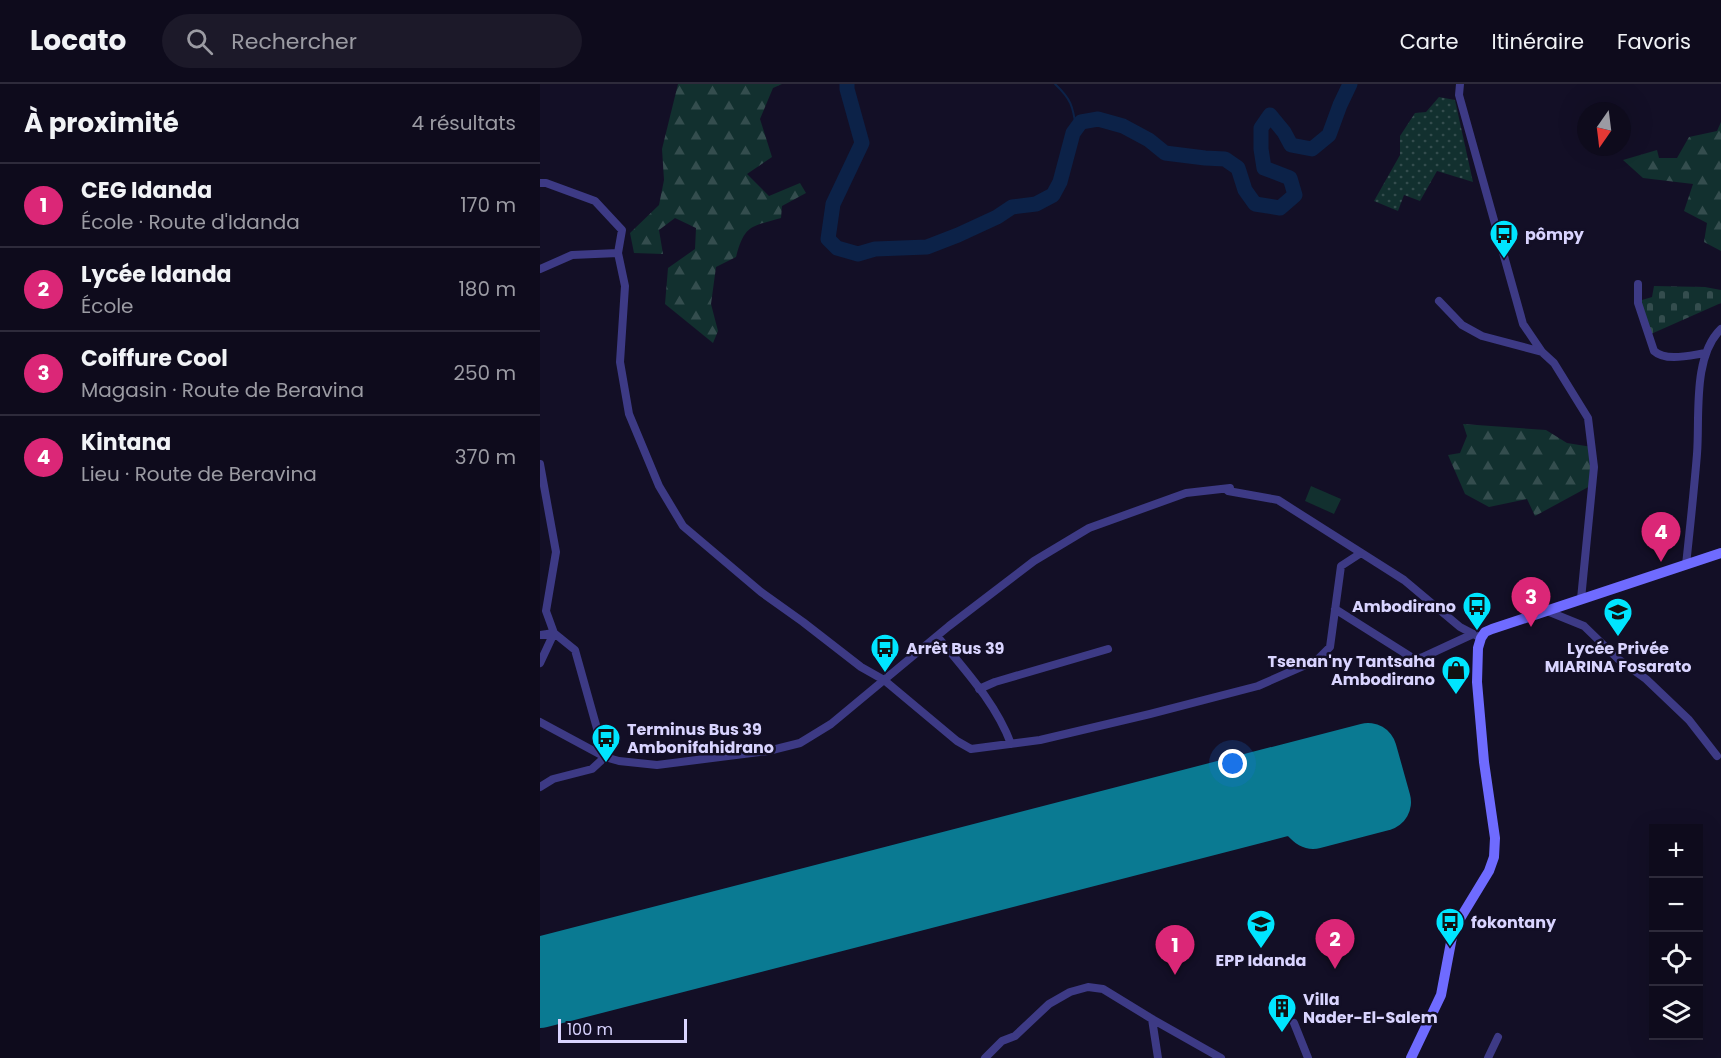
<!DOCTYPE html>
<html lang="fr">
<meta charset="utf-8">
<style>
:root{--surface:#0e0b1c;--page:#1c1929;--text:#f1f3f6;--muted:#9b9ba3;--line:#2e2b3b;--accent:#db2777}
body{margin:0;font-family:Poppins,sans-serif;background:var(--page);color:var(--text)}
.controls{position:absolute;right:18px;bottom:18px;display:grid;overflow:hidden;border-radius:0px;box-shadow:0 6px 24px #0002}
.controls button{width:54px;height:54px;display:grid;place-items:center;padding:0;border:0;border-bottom:2px solid var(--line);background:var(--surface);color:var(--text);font:30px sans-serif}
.compass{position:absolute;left:1037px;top:18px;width:54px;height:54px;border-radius:50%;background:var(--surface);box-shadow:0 6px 24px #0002;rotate:194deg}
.scale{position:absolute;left:18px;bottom:15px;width:129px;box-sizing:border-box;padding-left:6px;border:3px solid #d9d4ff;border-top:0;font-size:16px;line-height:21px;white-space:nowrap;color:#d9d4ff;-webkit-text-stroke:4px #130f26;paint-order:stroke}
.you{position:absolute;left:693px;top:680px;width:21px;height:21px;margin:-15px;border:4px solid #fff;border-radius:50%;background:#1a73e8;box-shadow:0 0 0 9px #1a73e833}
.badge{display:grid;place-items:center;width:39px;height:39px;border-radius:50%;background:var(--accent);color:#fff;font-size:20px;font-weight:700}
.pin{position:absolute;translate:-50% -50px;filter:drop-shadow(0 2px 3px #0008)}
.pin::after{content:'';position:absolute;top:32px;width:21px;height:18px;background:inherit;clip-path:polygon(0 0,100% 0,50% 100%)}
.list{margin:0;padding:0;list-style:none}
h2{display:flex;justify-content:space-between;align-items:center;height:78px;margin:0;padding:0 24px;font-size:26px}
h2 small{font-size:20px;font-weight:400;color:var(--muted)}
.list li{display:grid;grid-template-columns:39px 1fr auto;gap:18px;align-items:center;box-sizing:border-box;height:84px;padding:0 24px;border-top:2px solid var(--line)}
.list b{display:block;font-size:22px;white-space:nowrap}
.list p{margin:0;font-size:20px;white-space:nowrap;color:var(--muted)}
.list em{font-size:20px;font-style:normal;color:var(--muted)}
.icon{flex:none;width:33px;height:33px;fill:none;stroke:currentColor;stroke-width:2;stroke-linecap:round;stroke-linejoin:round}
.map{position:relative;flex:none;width:1181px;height:974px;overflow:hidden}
header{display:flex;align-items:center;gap:36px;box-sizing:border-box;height:84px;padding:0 30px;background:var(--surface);border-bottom:2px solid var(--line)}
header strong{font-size:28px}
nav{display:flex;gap:33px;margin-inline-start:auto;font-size:21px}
.search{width:420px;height:54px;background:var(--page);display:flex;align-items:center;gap:15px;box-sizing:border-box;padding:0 21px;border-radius:33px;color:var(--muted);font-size:22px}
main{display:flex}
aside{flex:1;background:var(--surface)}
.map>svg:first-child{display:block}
.grass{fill:url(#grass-dots)}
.forest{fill:url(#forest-firs)}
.cemetery{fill:url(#cemetery-stones)}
.pitch{fill:#12302f}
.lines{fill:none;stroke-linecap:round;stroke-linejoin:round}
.stream{stroke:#0c2248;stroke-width:2}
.river{stroke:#0c2248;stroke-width:15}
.runway{stroke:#0a7a92;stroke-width:58}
.street{stroke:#3d3a85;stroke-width:8}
.secondary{stroke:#6f6bff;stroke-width:10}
.labels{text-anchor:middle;stroke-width:5;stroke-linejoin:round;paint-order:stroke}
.poi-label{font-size:16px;font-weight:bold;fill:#d9d4ff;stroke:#130f26;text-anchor:start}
</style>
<header>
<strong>Locato</strong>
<div class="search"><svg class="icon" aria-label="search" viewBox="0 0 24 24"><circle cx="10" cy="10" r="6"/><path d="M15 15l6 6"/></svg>Rechercher</div>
<nav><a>Carte</a><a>Itinéraire</a><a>Favoris</a></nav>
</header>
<main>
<aside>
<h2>À proximité<small>4 résultats</small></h2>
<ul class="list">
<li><span class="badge">1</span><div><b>CEG Idanda</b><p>École · Route d'Idanda</p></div><em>170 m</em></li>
<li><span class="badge">2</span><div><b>Lycée Idanda</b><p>École</p></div><em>180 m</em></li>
<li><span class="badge">3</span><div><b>Coiffure Cool</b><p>Magasin · Route de Beravina</p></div><em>250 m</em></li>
<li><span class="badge">4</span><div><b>Kintana</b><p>Lieu · Route de Beravina</p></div><em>370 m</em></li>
</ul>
</aside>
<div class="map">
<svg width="1181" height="974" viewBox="0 0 1181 974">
<defs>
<pattern id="grass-dots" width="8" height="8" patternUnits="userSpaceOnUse" patternTransform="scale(1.5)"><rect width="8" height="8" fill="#12302f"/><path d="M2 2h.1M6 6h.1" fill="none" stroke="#344d4e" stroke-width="1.8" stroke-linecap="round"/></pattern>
<pattern id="forest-firs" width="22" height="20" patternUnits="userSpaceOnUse" patternTransform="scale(1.5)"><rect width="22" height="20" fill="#12302f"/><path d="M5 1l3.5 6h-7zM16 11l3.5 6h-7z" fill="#344d4e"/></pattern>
<pattern id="cemetery-stones" width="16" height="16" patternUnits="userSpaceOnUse" patternTransform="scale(1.5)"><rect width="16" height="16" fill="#12302f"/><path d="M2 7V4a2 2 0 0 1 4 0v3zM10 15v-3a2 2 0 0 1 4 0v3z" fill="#344d4e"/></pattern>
</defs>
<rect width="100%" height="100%" fill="#130f26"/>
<!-- grass -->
<path class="grass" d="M899 13 915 16 933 98 897 87 880 117 864 111 858 127 834 117 860 71V52L875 29 886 28Z"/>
<!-- forest -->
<path class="forest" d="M138 0H242L233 4 220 35 232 73 207 90 229 112 260 99 266 109 242 122 241 134C211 143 205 140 196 173L176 183 171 220 178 247 173 259 125 220 128 184 155 165 156 144 135 134 119 146 123 170 94 169 90 149 119 121 124 96 122 65Z
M1181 38V167L1164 158 1167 139 1144 127 1153 100 1103 94 1083 76 1117 66 1119 74H1137L1149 53 1177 47Z
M923 340 1006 346 1027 359 1052 363V401L995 432 987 415 949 423 925 410 908 371 920 369 927 352Z"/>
<!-- cemetery -->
<path class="cemetery" d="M1114 202 1165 203 1181 206V219L1111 250 1100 223 1102 216 1112 213Z"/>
<!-- pitch -->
<path class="pitch" d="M771 402 801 415 794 430 765 417Z"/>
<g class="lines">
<!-- stream -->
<path class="stream" d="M515 0C531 15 533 22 536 44"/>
<!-- river -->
<path class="river" d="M307 0V5L322 59 293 120 288 155 297 164 318 170 335 165 387 163 418 151 457 133 472 123 496 120 513 111 520 98 533 49 541 38 558 35 583 42 609 56 625 69 665 74 685 75 698 84 705 106 715 120 740 124 755 111 750 94 724 84 721 65V44L730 31 744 48 751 61 772 65 789 51 800 21 810 0"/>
<!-- runway -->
<path class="runway" d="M0 882 828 668 842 718 773 736 756 720 0 915"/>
<!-- street -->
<path class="street" d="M920 0 919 11 983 240 1002 268 1014 279 1048 334 1054 383 1041 515
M0 99H6L55 117 82 146 78 169 85 202 80 278 89 330 119 402 143 442 221 508 263 538 321 583 344 596 417 657 431 665 500 656 610 630 718 602 777 576 790 563 801 482 821 469
M0 185 32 171 78 169
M1098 200V219L1114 267C1126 278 1151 271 1166 269
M899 217 922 241 942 252 1002 268
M0 380 16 468 6 527 14 549 35 566 65 673
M1146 481C1150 444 1154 407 1157 370 1160 333 1152 273 1181 245
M795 525 871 573 881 574 933 550
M1007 527 1044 542 1078 575 1106 595 1149 636 1177 672
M0 551 14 549
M397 552C424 585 456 619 471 660
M0 579 14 549
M439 605 455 598 568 565
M0 638 65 673 79 677 117 681 228 667 260 659 291 640 409 542 494 477 549 444 646 409 690 404 688 407 738 416 864 496 920 543 941 554
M0 703 13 695 52 685 65 673
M612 935 618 974
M754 939 768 974
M445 974 462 957 475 952 509 920 530 908 548 903 563 905 612 935 681 974
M948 974 958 953"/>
<!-- secondary -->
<path class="secondary" d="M871 974 901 911 912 853 918 838 949 787 954 773 955 754 944 678 937 598 938 564 941 554 945 548 952 545 1181 469"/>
</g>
<!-- icons -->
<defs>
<g id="bus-pin" transform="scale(1.5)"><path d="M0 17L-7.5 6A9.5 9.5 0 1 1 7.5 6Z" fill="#00e5ff" stroke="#130f26"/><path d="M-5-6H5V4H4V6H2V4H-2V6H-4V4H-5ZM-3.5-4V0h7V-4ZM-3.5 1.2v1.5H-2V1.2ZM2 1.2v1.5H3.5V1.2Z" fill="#111"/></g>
<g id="school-pin" transform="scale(1.5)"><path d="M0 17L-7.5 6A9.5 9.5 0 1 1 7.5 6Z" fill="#00e5ff" stroke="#130f26"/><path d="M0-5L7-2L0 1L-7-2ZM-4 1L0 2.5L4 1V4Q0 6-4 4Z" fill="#111"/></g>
<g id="shop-pin" transform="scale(1.5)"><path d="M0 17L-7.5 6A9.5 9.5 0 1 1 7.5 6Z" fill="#00e5ff" stroke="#130f26"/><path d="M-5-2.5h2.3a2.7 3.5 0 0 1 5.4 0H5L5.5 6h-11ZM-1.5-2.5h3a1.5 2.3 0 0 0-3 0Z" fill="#111"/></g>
<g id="building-pin" transform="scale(1.5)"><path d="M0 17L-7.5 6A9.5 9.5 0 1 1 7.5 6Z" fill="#00e5ff" stroke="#130f26"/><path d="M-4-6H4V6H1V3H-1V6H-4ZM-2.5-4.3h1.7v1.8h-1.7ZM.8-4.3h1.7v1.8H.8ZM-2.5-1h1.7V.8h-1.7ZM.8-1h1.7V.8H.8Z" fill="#111"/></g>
</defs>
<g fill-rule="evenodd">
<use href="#bus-pin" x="964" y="150"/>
<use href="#bus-pin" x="937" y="522"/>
<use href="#school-pin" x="1078" y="528"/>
<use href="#bus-pin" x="345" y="564"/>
<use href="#shop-pin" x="916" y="586"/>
<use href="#bus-pin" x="66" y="654"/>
<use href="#bus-pin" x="910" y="838"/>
<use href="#school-pin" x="721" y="840"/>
<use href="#building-pin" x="742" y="924"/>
</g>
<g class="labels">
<!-- poi labels -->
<g class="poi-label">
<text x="985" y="156">pômpy</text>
<text x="916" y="528" text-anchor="end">Ambodirano</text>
<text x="366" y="570">Arrêt Bus 39</text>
<text x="1078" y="570" text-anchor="middle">Lycée Privée<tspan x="1078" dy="18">MIARINA Fosarato</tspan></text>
<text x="895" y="583" text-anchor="end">Tsenan'ny Tantsaha<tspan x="895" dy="18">Ambodirano</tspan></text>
<text x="87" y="651">Terminus Bus 39<tspan x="87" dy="18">Ambonifahidrano</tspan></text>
<text x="931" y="844">fokontany</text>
<text x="721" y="882" text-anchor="middle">EPP Idanda</text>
<text x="763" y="921">Villa<tspan x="763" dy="18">Nader-El-Salem</tspan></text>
</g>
</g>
</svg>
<div class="controls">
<button>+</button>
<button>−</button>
<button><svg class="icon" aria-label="locate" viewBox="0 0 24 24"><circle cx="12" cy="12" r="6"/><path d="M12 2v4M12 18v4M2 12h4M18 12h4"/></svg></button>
<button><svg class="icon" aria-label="layers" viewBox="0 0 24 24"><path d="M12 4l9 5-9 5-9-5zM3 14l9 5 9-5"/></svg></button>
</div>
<svg class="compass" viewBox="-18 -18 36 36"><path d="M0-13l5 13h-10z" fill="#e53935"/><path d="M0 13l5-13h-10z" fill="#9b9ba3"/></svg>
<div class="scale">100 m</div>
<div class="you"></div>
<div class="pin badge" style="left:635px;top:891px">1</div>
<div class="pin badge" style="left:795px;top:885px">2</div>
<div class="pin badge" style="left:991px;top:543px">3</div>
<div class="pin badge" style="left:1121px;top:478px">4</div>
</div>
</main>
